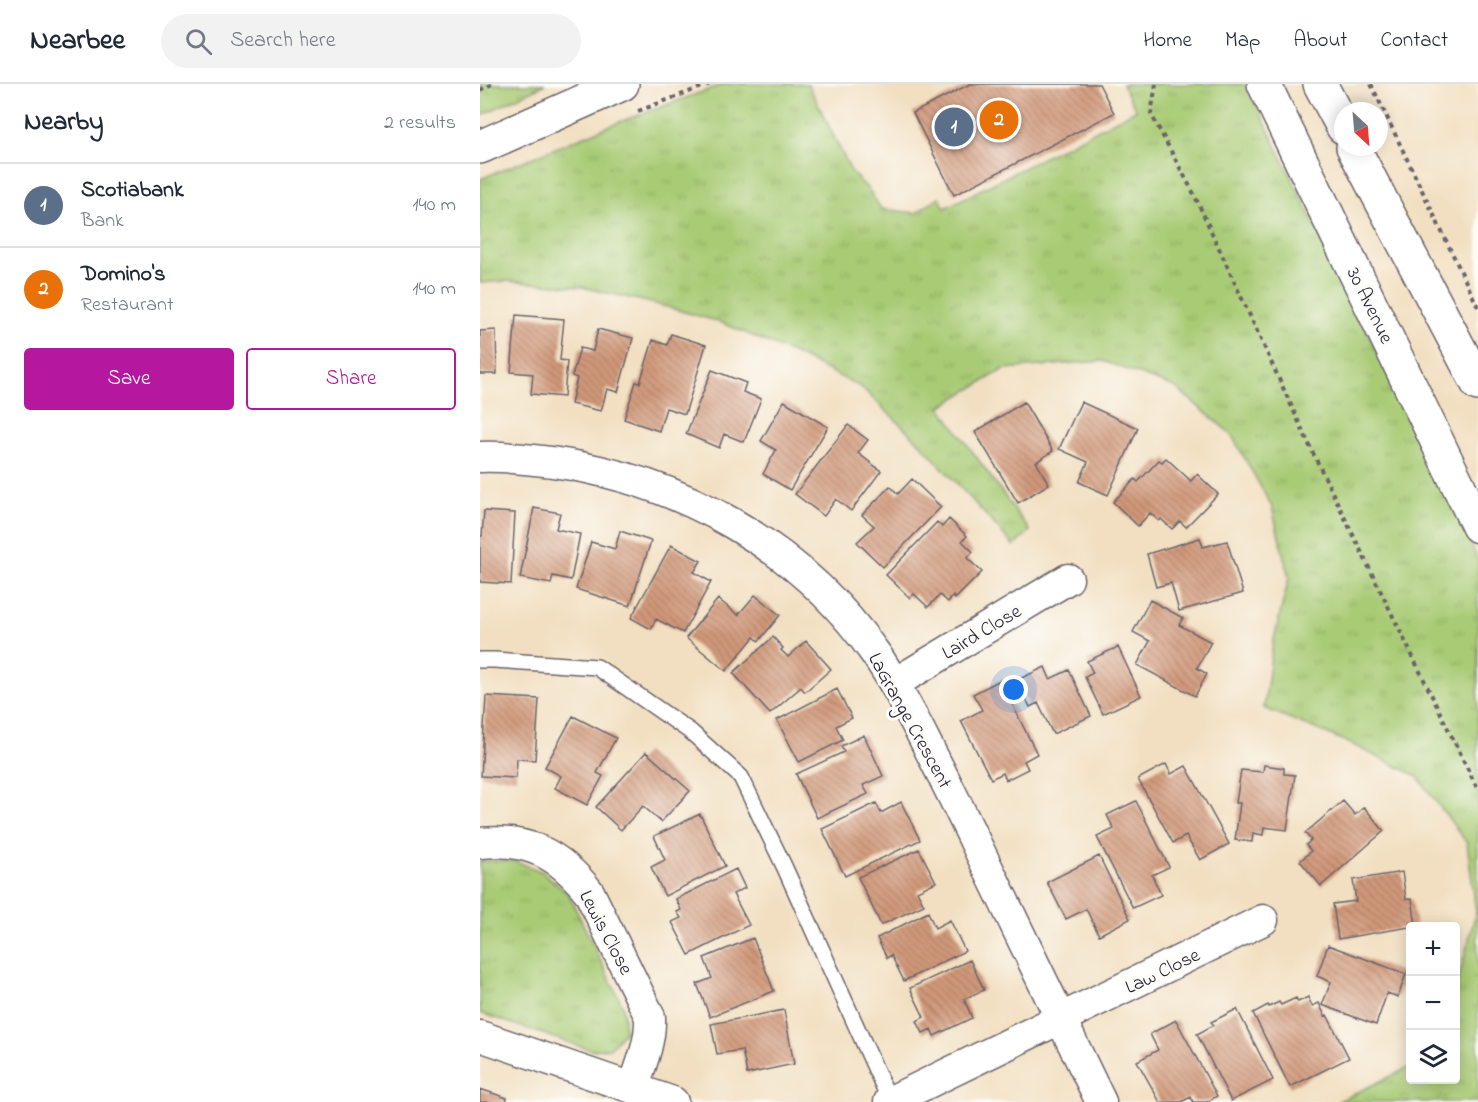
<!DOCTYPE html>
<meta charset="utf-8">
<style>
:root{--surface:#fff;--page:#f2f2f3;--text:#1f2937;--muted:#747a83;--line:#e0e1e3;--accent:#b5179e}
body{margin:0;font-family:"Indie Flower",sans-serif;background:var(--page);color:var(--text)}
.controls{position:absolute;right:18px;bottom:18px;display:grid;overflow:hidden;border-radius:6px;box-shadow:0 3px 15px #0003}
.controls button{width:54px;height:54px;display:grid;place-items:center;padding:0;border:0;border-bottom:2px solid var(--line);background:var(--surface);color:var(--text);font:30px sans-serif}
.compass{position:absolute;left:854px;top:18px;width:54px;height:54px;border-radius:50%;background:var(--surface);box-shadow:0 3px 15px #0003;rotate:154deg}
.you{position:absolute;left:534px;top:606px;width:21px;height:21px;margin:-15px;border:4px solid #fff;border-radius:50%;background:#1a73e8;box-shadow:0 0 0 9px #1a73e833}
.badge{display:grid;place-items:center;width:39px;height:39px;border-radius:50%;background:var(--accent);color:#fff;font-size:20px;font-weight:700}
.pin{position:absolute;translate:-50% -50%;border:3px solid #fff;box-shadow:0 2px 6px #0006}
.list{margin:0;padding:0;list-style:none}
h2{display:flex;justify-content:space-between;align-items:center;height:78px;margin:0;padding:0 24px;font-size:26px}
h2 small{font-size:20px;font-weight:400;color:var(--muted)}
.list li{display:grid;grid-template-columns:39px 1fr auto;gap:18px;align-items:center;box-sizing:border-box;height:84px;padding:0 24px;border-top:2px solid var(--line)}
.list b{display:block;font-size:22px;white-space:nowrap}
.list p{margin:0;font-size:20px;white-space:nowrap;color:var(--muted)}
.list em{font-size:20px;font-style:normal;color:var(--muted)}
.actions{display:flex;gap:12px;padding:18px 24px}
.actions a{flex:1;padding:14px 0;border:2px solid var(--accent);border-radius:6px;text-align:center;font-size:21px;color:var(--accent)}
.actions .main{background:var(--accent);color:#fff}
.icon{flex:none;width:33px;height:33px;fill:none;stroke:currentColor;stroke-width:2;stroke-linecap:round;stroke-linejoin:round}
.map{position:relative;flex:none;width:998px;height:1018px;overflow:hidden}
header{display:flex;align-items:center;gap:36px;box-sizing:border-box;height:84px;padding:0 30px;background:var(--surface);border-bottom:2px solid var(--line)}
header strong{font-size:28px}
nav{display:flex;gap:33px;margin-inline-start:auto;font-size:21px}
.search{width:420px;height:54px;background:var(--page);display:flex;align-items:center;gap:15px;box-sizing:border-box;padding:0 21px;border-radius:33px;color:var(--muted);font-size:22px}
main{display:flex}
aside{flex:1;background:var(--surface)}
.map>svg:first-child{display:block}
.park{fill:url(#park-tufts);stroke:#667658;stroke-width:1.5}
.building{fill:url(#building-back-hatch)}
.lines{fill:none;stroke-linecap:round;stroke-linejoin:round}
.service-casing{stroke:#6b646a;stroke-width:18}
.minor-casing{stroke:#6b646a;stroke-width:33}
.tertiary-casing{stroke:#6b646a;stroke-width:36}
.secondary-casing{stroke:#6b646a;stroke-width:36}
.path{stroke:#6b646a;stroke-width:4;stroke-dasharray:4.5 4.5;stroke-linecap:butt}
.service{stroke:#fff;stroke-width:15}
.minor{stroke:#fff;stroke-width:30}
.tertiary{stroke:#fff;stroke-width:33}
.secondary{stroke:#fff;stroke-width:33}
.labels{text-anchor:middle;stroke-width:6;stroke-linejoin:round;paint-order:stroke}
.street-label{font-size:20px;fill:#22223b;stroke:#fdfcf7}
</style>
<header>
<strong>Nearbee</strong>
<div class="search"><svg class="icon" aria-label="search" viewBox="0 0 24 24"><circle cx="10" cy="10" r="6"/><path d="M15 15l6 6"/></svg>Search here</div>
<nav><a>Home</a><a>Map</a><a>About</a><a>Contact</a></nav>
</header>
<main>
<aside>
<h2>Nearby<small>2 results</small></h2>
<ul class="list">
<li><span class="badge" style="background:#5c6f8a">1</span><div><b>Scotiabank</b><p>Bank</p></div><em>140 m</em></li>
<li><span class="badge" style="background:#e8710a">2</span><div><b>Domino's</b><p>Restaurant</p></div><em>140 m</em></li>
</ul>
<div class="actions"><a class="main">Save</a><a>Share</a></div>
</aside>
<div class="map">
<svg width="998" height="1018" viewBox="0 0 998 1018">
<defs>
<pattern id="park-tufts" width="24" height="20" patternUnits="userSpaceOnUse" patternTransform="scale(1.5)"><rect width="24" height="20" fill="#a9cb74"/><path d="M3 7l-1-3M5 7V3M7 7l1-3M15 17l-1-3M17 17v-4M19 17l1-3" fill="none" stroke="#91ae65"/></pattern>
<pattern id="building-back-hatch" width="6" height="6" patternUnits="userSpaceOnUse" patternTransform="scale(1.5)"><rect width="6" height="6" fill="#d19879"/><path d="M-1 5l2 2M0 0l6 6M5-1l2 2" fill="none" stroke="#a97c64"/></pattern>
</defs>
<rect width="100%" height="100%" fill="#fdfcf7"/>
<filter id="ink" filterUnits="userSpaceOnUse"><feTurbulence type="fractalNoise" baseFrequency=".0167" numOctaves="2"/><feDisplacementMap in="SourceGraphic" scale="12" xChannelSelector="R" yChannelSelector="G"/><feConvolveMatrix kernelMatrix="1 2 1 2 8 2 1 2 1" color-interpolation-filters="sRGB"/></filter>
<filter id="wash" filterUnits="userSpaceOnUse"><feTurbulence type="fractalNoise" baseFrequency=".008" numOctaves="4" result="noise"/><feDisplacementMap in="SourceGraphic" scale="24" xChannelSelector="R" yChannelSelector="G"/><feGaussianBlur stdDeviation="1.35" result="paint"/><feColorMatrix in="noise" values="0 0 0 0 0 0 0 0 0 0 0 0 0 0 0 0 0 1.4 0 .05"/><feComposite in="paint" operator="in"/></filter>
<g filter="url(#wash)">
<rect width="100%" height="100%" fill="#f2dfc1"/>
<!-- park -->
<path class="park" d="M0 0H65L0 32Z
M244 0H328L372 89 389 106 401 125 436 129 459 113 465 124 656 26 642 0H766L998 475V1018H857L930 983V996H976V904L996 828 987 759 937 692 865 657 784 624 793 559 809 494 792 423 751 350 695 303 623 277 524 285 460 323 550 447 534 462 439 358 381 303 317 271 240 238 176 220 102 203 27 197 0 199V95L134 40Z
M0 777H35L63 788 89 811 143 923 145 947 130 964 111 966 0 929Z"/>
<g id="blocks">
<!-- building -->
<path class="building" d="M490 0H619L634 29 474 111 433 29Z
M36 231 84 235 80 276 87 277 84 313 51 310 53 290 31 288Z
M118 245 153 254 138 308 127 305 121 327 91 320 97 294 92 292 100 264 113 267Z
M16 246 17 290H0V247Z
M191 250 226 261 205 330 186 324 179 347 144 335 156 298 160 299 173 256 187 261Z
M232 286 266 299 263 308 281 315 264 358 244 350 239 364 206 350Z
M304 317 348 343 310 406 283 390 296 366 281 357Z
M544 318 573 367 556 378 569 400 538 419 495 348Z
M601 318 658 344 628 411 599 398 608 378 579 365Z
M368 341 388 356 378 369 401 387 371 427 356 415 344 432 315 410Z
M686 374 711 397 717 390 738 410 706 443 700 437 692 445 681 435 679 437 670 429 658 442 633 418 655 395 658 398 679 376 682 378Z
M432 395 461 423 403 483 377 458 394 442 382 431 410 402 418 410Z
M54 424 80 429 76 445 100 450 91 496 73 492 71 500 40 494Z
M4 427 35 429 31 500 0 498V452H2Z
M469 435 487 452 482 457 493 468 487 474 502 488 475 515 473 512 468 518 460 511 448 523 434 510 430 514 406 491 457 438 462 443Z
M140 447 171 457 150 522 96 505 111 458 135 465Z
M720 454 723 463 747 457 763 509 699 527 691 499 676 503 667 470Z
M191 461 221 477 214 488 231 498 203 549 176 535 171 545 151 534Z
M275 511 300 531 279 557 274 553 246 587 206 554 238 515 258 531Z
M670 516 703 534 699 541 731 558 717 584 727 590 715 612 657 581 670 557 653 548Z
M293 553 303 564 301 566 308 573 326 557 351 585 325 608 321 603 290 630 253 589Z
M638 563 661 612 623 630 605 593 613 589 607 577Z
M565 583 570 595 589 586 611 632 573 650 558 619 550 623 537 596Z
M520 596 557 670 544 677 548 685 526 696 523 689 511 695 481 637 502 626 493 610Z
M357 605 372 634 356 642 363 656 319 678 297 636Z
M6 612 59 615 55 676 37 675 36 694 1 692Z
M93 632 136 654 117 689 123 692 107 721 75 704 81 692 65 683Z
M384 651 403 692 383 701 388 710 337 734 316 690 364 668 361 662Z
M166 668 210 707 181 738 163 722 141 746 116 723Z
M686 680 691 690 706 682 749 760 720 776 706 752 693 759 658 695Z
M784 681 804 684V690L815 691 807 746 784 743 783 751 773 749 772 758 755 756 760 719H756L761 686 783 688Z
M656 717 689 783 672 791 681 811 653 824 617 753 634 745 627 731Z
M863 717 875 731 884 723 904 747 841 802 820 777 831 767 826 761 831 756 825 749Z
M421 718 440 756 365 792 342 745 396 719 401 729Z
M220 730 245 782 185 812 171 783 185 776 174 752Z
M439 765 456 798 437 807 444 821 401 841 378 793Z
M619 772 650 835 619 851 606 825 586 835 567 798Z
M256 785 265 804 253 810 269 841 209 871 192 838 201 834 197 828 201 826 196 815Z
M922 788 926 815H932L936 842 858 855 853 820 876 817 873 796Z
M448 828 455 844 470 836 485 867 424 897 411 871 407 874 397 854Z
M273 854 294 907 230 933 217 900 232 894 224 874Z
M848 861 926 890 918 913 907 909 896 941 842 921 851 898 837 892Z
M490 876 504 906 484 915 492 934 454 952 451 945 443 949 437 937 444 933 430 904Z
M828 913 832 922 839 919 845 932 847 931 869 974 810 1003 773 929 788 921 789 923 799 918 801 921 816 914 818 918Z
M757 925 793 996 751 1017 717 950 734 941 731 938Z
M304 926 314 980 267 990 262 966 237 970 231 940Z
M696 936 737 1012 727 1018H713L711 1013 701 1018H680L657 977 678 966 670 950Z
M0 1005 27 1014 26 1018H0Z"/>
</g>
</g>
<g filter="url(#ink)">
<use href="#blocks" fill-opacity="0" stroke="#6b646a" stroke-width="1.5"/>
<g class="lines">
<!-- service casing -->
<g class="service-casing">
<path id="service" d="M0 576H14L117 583 211 648 261 693 304 782 410 1017"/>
</g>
<!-- minor casing -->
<g class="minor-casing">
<path id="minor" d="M0 373C24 372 49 375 72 378 201 396 320 462 395 569 412 593 425 619 439 645 460 686 481 728 501 770 541 853 581 935 621 1018
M415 599 588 495
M0 759C48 754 79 770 109 808L170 933C171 958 161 981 153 1004
M0 952 193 1018
M409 1018 783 836"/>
</g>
<!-- tertiary casing -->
<g class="tertiary-casing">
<path id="tertiary" d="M0 63 142 0"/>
</g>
<!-- secondary casing -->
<g class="secondary-casing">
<path id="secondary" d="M784 0 998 442
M840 0 863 43
M873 63 998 300"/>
</g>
<!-- path -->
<path class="path" d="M676 0 671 30 714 110 833 369 998 706
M891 0 998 223
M0 6 12 0
M158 27 230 0"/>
<!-- service -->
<use href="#service" class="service"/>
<!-- minor -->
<use href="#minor" class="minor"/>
<!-- tertiary -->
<use href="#tertiary" class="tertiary"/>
<!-- secondary -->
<use href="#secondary" class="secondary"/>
</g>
</g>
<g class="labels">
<!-- street labels -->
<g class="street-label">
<text transform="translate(891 221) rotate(64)" y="7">30 Avenue</text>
<text transform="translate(501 547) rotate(-31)" y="7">Laird Close</text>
<text transform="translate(431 636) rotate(61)" y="7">LaGrange Crescent</text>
<text transform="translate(127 848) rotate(62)" y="7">Lewis Close</text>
<text transform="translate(682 886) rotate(-26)" y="7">Law Close</text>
</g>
</g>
</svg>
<div class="controls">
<button>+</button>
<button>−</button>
<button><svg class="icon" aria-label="layers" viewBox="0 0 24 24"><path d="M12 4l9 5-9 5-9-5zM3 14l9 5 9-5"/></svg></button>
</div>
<svg class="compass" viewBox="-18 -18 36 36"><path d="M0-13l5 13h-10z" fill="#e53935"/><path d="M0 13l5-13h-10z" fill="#747a83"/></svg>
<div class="you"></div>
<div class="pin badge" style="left:474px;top:43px;background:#5c6f8a">1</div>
<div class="pin badge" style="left:519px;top:36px;background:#e8710a">2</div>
</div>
</main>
